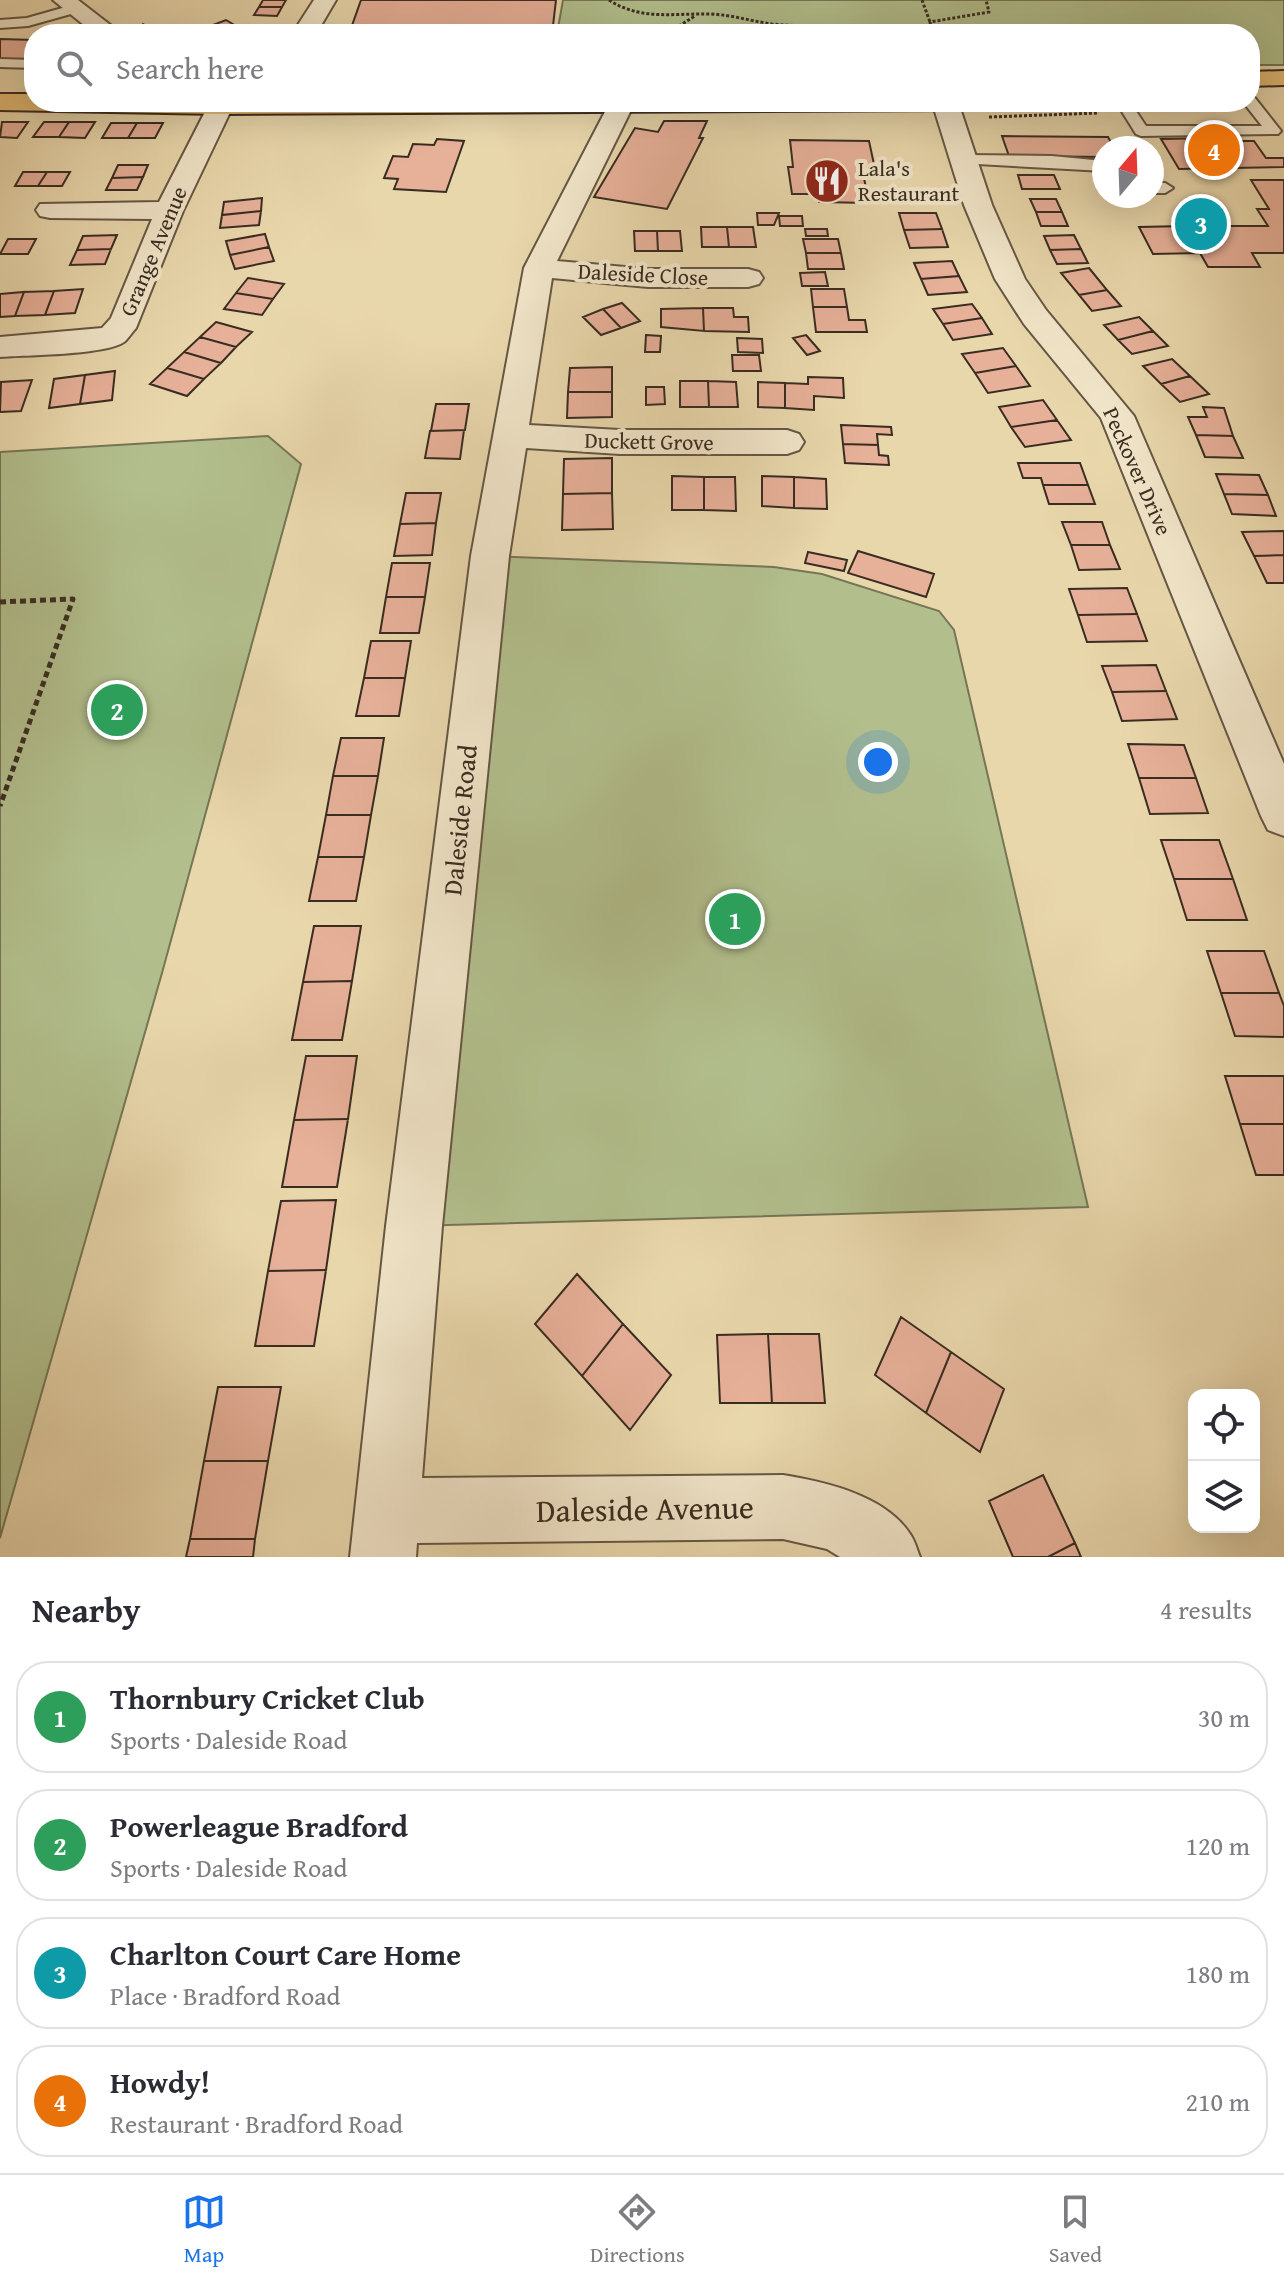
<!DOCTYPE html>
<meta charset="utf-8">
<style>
:root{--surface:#fff;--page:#f7f7f7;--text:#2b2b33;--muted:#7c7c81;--line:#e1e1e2;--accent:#1a73e8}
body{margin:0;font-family:"Gentium Book Plus",serif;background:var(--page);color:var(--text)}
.controls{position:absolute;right:24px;bottom:24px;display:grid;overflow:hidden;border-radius:16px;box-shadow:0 8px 32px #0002}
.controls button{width:72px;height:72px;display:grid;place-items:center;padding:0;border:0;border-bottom:2px solid var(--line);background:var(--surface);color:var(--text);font:40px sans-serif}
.compass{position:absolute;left:1092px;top:136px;width:72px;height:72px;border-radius:50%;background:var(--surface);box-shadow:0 8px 32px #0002;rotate:19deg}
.you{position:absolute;left:878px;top:762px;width:28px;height:28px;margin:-20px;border:6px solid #fff;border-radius:50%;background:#1a73e8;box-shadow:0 0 0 12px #1a73e833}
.badge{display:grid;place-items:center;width:52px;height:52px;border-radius:50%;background:var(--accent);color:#fff;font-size:26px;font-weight:700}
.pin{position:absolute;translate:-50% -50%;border:4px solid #fff;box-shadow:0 2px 8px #0006}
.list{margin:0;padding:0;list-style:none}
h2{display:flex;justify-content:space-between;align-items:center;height:104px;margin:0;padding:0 32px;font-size:34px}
h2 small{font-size:26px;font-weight:400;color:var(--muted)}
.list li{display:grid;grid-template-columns:52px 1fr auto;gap:24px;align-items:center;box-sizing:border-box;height:112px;margin:0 16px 16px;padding:0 16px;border:2px solid var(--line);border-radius:32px}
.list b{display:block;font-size:30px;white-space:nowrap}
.list p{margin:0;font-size:26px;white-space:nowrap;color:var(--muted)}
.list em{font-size:26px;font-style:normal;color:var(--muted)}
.icon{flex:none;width:44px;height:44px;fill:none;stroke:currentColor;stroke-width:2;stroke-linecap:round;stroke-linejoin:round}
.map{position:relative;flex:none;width:1284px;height:1557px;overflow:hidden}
.search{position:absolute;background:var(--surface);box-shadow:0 8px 32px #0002;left:24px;right:24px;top:24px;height:88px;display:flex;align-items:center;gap:20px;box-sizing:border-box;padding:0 28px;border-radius:32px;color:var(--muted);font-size:30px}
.sheet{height:616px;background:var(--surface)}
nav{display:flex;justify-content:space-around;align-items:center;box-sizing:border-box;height:112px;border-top:2px solid var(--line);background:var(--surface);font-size:22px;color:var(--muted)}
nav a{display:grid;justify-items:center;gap:4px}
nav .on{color:var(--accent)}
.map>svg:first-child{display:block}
.green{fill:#b2bf8d;stroke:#767656;stroke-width:2}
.building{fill:#e7b099;stroke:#392c20;stroke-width:2}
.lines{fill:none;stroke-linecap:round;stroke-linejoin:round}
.service-casing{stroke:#655743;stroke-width:4}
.minor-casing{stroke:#655743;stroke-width:4}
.tertiary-casing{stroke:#655743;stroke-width:4}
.trunk-casing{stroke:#392c20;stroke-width:4}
.path-far1{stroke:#392c20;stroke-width:3;stroke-dasharray:3 2;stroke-linecap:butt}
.path{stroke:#392c20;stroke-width:5;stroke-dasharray:6 4;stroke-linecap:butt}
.service{fill:#f1e5c9;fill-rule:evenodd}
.minor{fill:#f1e5c9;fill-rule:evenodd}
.tertiary{fill:#f1e5c9;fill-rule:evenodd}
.trunk{fill:#e4bc76;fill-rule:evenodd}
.labels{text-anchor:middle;stroke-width:8;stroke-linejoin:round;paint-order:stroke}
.far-poi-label{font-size:22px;fill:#392c20;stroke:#f1e5c9;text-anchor:start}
.far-street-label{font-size:22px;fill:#392c20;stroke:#f1e5c9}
.street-label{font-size:26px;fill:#392c20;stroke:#f1e5c9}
.near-street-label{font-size:32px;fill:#392c20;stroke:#f1e5c9}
</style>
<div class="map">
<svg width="1284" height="1557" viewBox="0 0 1284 1557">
<rect width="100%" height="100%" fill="#e9d7ac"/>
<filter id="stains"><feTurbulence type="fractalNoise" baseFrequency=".0025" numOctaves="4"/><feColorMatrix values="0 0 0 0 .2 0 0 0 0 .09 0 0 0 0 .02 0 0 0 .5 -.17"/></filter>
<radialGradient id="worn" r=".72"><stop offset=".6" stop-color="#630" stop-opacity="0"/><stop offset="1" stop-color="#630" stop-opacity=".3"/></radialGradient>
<!-- green -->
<path class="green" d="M563 0H1284V65H1250V34H557Z
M268 436 301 464 162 973 0 1538V452Z
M490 556 774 567 822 574 939 611 954 630 1088 1207 414 1226Z"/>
<!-- building -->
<path class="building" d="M263 0H286L282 7H259Z
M361 0H556L552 34H349Z
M259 7H282L277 16 254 15Z
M226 20 248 33 263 34H203L197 31Z
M0 39 34 40V60L0 59Z
M664 121H707L699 138H703L667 209 594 197 635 128 658 132Z
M2 122H28L17 138 0 137Z
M44 122H69L59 137H33Z
M69 122H95L85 138 59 137Z
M111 123H137L128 138H102Z
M137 123H163L155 138H128Z
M1002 136 1108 137 1114 148H1104V157L1009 156Z
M1219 138 1224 141H1254L1266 158H1284V167L1179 169 1161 139Z
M437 139 464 141 446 192 394 189 398 179 384 178 393 156 408 157 413 144 434 145Z
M790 140 869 141 875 169 862 168 869 203 819 202 817 194H792L788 167H793Z
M118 165H148L143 177 112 178Z
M23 172H47L38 186H15Z
M47 172H70L62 186H38Z
M1018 175H1054L1060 189H1022Z
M143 177 137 190H106L112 178Z
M1251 180H1284V253H1252L1260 267H1208L1200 253 1153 254 1139 227 1185 226 1182 222H1217L1220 226H1268L1257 209H1269Z
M262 198 261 211 222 215 224 202Z
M1030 199H1056L1062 212H1036Z
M261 211 259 225 220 228 222 215Z
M1036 212H1062L1068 226H1041Z
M757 213H779L774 225H758Z
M899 213H936L942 229 904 230Z
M779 216H802L803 226H780Z
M701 227H727L729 247H702Z
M727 227H753L756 247H729Z
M805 229H827L828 236H806Z
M942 229 948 247 910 248 904 230Z
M634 231H657L658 251H635Z
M657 231H680L682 251H658Z
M265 234 269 247 230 255 226 241Z
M117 235 111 249 77 250 83 236Z
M1074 235 1081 249 1050 250 1044 236Z
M8 239H36L28 254H0Z
M803 239H838L841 253H806Z
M269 247 274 261 235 269 230 255Z
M111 249 105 264 70 265 77 250Z
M1081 249 1088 263 1057 264 1050 250Z
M806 253H841L844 269H808Z
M952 261 959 276 921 279 914 263Z
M1089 268 1107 290 1079 295 1061 273Z
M825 272 828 286H802L800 273Z
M959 276 967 292 928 295 921 279Z
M248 278 284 284 273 299 236 293Z
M83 289 75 313 45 315 54 291Z
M811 289H844L847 307H813Z
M1107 290 1121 306 1092 311 1079 295Z
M54 291 45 315 15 316 24 292Z
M24 292 15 316 0 317V294Z
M236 293 273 299 262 315 224 309Z
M622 303 640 321 621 328 603 309Z
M972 304 982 318 943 324 933 309Z
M813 307H847L849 320H865L867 332H816Z
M703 308 704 331 661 327V309Z
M703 308H733L734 317H748L749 332 704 331Z
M603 309 621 328 601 335 583 317Z
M1139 317 1153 331 1118 340 1104 325Z
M982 318 992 334 953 340 943 324Z
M216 322 252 332 236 347 200 337Z
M1153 331 1168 346 1132 354 1118 340Z
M646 335 661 336 660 352H645Z
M806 335 820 351 807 355 793 338Z
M200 337 236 347 221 363 184 352Z
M737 338 762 339 763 353 738 352Z
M1003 348 1016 366 975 373 962 354Z
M184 352 221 363 204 379 167 368Z
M732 355H759L761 371H733Z
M1172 359 1190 376 1161 384 1143 366Z
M1016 366 1030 386 988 393 975 373Z
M612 367V392H568L570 368Z
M167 368 204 379 187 396 150 384Z
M115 371 112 400 80 404 85 375Z
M85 375 80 404 49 408 54 379Z
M1190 376 1209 394 1180 402 1161 384Z
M808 377 843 378 844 398 814 396V410L785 408V383L808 384Z
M32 380 21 411 0 412 1 382Z
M680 381H708L709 407H680Z
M708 381 736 382 738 407H709Z
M758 382 785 383V408L758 407Z
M646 387H664L665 404 646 405Z
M568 392H612V417L567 418Z
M1043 400 1057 420 1011 427 999 407Z
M436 404H469L465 430 431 431Z
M1203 407 1224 408 1233 436 1196 435 1188 417H1207Z
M1057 420 1071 440 1025 447 1011 427Z
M841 425 891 427 892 435 877 434 878 445 843 444Z
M464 430 460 459 425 458 430 431Z
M1196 435 1233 436 1243 458 1205 457Z
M843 444 878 445 879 455 888 456 889 465 845 463Z
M612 458V493L563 494 564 459Z
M1018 463H1080L1088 485H1043L1041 478H1023Z
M1216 474 1259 475 1268 495 1224 494Z
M672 476 704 477V510H672Z
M762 476 794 477V508L762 506Z
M704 477H735L736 511 704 510Z
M794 477 826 479 827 509 794 508Z
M1043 485H1088L1095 504H1049Z
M406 493H441L436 523 400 524Z
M612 493 613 529 562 530 563 494Z
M1224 494 1268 495 1276 516 1232 514Z
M1062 522H1102L1110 545H1071Z
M436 523 432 555 394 556 400 524Z
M1284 531V555L1254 556 1242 532Z
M1071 545H1110L1120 569 1079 570Z
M858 551 934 574 926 597 848 573Z
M808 552 847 560 844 571 805 563Z
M1284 555V583H1267L1254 556Z
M392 563H430L425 597H386Z
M1127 588 1137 614 1078 615 1069 589Z
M386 597H425L419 633H380Z
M1137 614 1147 641 1087 642 1078 615Z
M371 641H411L405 678H364Z
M1156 665 1166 691 1112 692 1102 666Z
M364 678H405L399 716H356Z
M1166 691 1177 719 1122 721 1112 692Z
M341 738H384L378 776H333Z
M1128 744 1184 745 1196 778H1139Z
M333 776H378L371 815H326Z
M1139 778H1196L1208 813 1150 814Z
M326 815H371L364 857H318Z
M1161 840H1219L1233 879H1174Z
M318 857H364L356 901H309Z
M1174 879H1233L1247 920H1187Z
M314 926H361L352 981 303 982Z
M1207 951H1264L1279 993H1221Z
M352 981 342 1040H292L303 982Z
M1221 993H1279L1284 1006V1037L1235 1036Z
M306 1056H357L348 1119 294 1120Z
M1225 1076H1284V1124H1240Z
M348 1119 337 1187H282L294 1120Z
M1240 1124H1284V1175H1256Z
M336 1200 326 1270 268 1271 281 1201Z
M326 1270 314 1346H255L268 1271Z
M577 1274 623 1324 582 1376 535 1324Z
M901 1317 951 1352 926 1413 875 1375Z
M623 1324 671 1375 630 1430 582 1376Z
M768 1334H819L825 1403H772Z
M768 1334 772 1403H720L717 1335Z
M951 1352 1004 1389 980 1452 926 1413Z
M218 1387H281L268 1461H204Z
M204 1461H268L255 1539H190Z
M1043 1475 1075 1543 1048 1557H1013L989 1501Z
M190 1539H255L253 1557H186Z
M1075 1543 1081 1557H1048Z"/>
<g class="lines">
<!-- service casing -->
<g class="service-casing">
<path id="service" d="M73 5 78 6V12L28 26 0 28V20L27 18Z
M0 59 34 60V68L0 67Z
M1250 97 1255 98 1281 131 1278 134 1141 136 1136 134 1116 102H1130L1146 126H1262L1243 102H1250Z
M965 155 1052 156 1104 161V171L959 163 957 160Z
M1152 183H1165L1173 188 1165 193H1152Z"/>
</g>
<!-- minor casing -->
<g class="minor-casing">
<path id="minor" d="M314 0H336L316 34H292Z
M210 102H230L233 106 183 211 136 328C132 332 128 339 124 342 106 355 25 355 0 357V337L102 328 111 318 152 219 50 218 40 216 36 210 40 204 159 202Z
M610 102 634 104 557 261 648 269H748L759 272 763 278 759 284 748 287H648L552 278 529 425 620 430H787L799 434 804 442 799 450 787 454H620L526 448 509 556 442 1226 422 1478 783 1475C825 1482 885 1495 910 1534 915 1541 917 1550 920 1557H840L827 1549 783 1539 417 1543 416 1557H350L386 1226 471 556 524 268Z
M932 102H958L992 205 1025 279 1046 310 1134 416 1284 764V836L1268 830 1261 816 1101 418 1024 324 995 279 964 205Z"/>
</g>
<!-- tertiary casing -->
<g class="tertiary-casing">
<path id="tertiary" d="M53 0H78L122 34H95Z"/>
</g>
<!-- trunk casing -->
<g class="trunk-casing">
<path id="trunk" d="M1284 71V85L1250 86V72Z
M0 94H34V102H975L971 107 962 110 220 114 0 110Z"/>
</g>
<!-- path-far1 -->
<path class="path-far1" d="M609 0C641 21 675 13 711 14 732 15 751 21 772 24 814 28 854 24 895 34
M922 0 930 22
M142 24 158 34
M666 34 695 16
M933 34 930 22 989 12 986 0
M989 117 1099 113"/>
<!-- path -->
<path class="path" d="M0 602 73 599 0 806"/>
<!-- service -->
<use href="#service" class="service"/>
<!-- minor -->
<use href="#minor" class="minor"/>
<!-- tertiary -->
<use href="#tertiary" class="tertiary"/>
<!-- trunk -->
<use href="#trunk" class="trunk"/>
</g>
<!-- icons -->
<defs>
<g id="restaurant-disc" transform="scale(2.3)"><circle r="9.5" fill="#8f2418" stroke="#f1e5c9"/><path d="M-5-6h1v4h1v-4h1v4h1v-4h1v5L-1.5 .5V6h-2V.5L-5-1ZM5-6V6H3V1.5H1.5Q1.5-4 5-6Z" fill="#fff"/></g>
</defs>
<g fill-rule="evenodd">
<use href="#restaurant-disc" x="827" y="181"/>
</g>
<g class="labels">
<!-- far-poi labels -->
<g class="far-poi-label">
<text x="858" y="176">Lala's<tspan x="858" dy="25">Restaurant</tspan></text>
</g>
<!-- far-street labels -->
<g class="far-street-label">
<text transform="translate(153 251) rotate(-67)" y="8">Grange Avenue</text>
<text transform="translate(643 274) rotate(3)" y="8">Daleside Close</text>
<text transform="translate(649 441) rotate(1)" y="8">Duckett Grove</text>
<text transform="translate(1138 471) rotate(66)" y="8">Peckover Drive</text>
</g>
<!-- street labels -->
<g class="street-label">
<text transform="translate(460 820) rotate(-84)" y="9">Daleside Road</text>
</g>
<!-- near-street labels -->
<g class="near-street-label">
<text transform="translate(645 1509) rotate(-1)" y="11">Daleside Avenue</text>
</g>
</g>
<rect width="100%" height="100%" filter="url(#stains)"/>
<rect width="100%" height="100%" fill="url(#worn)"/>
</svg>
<div class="controls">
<button><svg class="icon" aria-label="locate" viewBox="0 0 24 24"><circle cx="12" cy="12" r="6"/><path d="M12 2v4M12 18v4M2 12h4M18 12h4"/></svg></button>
<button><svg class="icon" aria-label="layers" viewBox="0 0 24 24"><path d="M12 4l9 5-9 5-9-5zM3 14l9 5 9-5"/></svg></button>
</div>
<svg class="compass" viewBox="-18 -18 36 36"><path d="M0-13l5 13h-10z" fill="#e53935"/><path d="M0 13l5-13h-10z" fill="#7c7c81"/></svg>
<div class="you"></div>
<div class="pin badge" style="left:735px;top:919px;background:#2e9e5b">1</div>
<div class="pin badge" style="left:117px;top:710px;background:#2e9e5b">2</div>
<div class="pin badge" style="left:1201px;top:224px;background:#0f9aa8">3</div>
<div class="pin badge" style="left:1214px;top:150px;background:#e8710a">4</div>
<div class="search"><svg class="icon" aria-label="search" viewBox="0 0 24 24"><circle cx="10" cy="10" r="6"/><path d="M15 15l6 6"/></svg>Search here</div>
</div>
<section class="sheet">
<h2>Nearby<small>4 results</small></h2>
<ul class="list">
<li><span class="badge" style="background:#2e9e5b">1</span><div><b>Thornbury Cricket Club</b><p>Sports · Daleside Road</p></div><em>30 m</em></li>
<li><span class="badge" style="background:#2e9e5b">2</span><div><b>Powerleague Bradford</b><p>Sports · Daleside Road</p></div><em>120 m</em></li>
<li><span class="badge" style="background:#0f9aa8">3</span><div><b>Charlton Court Care Home</b><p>Place · Bradford Road</p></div><em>180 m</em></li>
<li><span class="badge" style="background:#e8710a">4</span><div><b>Howdy!</b><p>Restaurant · Bradford Road</p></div><em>210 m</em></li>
</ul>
</section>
<nav>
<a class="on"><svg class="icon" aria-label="map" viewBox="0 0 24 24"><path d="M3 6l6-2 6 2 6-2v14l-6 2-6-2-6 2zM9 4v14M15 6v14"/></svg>Map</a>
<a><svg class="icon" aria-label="directions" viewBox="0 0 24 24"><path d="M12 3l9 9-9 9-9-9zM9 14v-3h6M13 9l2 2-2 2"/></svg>Directions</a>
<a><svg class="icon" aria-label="saved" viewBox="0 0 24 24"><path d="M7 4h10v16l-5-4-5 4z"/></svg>Saved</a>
</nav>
